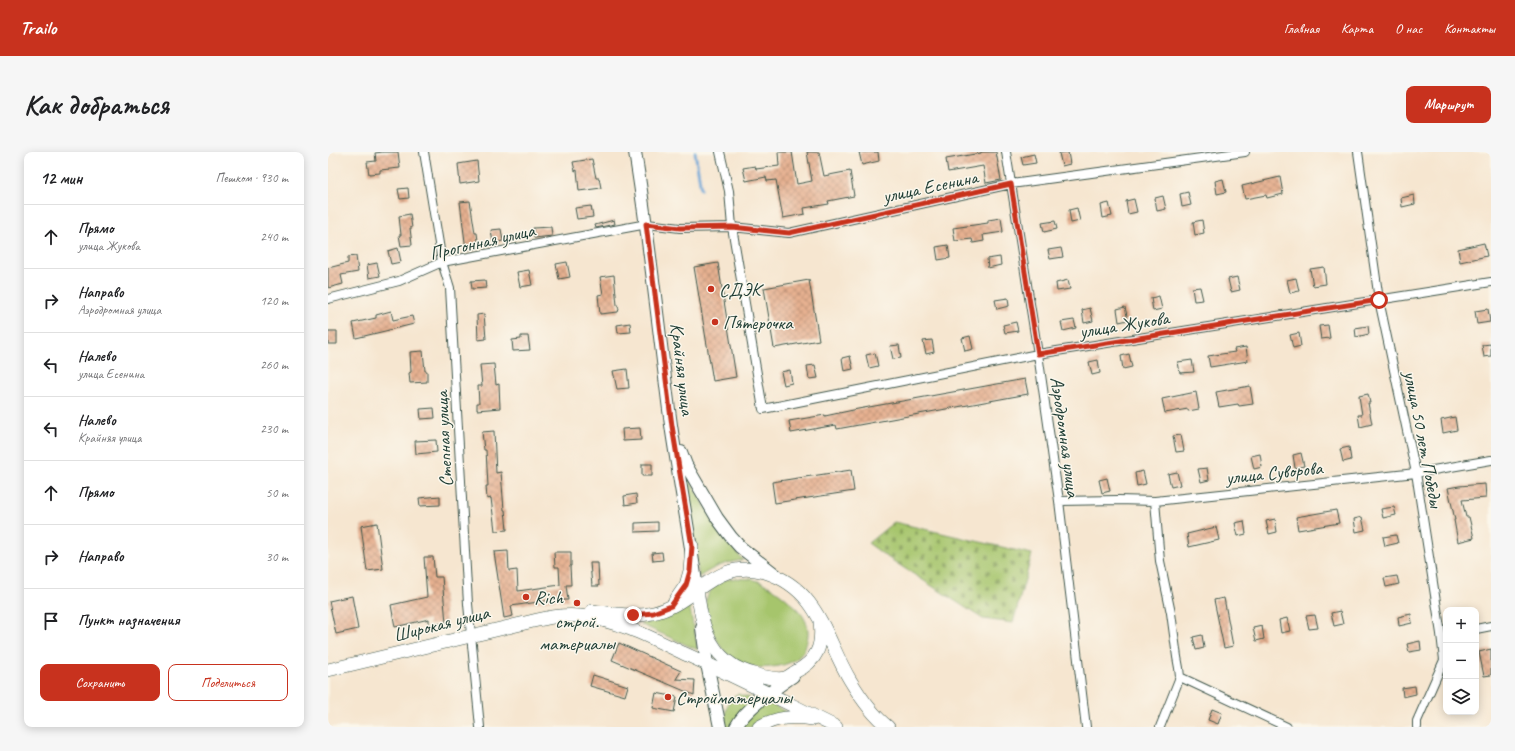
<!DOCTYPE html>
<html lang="ru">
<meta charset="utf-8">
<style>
:root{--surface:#fff;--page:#f6f6f6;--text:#202124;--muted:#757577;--line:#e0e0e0;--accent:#c8321e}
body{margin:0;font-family:Caveat,sans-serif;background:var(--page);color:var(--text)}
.controls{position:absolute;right:12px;bottom:12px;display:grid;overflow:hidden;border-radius:8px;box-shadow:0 2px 10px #0003}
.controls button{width:36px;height:36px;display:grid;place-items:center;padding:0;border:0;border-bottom:1px solid var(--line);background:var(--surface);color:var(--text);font:20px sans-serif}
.stop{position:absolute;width:12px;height:12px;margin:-9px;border:3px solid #c8321e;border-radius:50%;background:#fff}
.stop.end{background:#c8321e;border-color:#fff;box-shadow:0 1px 4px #0008}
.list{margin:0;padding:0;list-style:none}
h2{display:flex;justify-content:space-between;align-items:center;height:52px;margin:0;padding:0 16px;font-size:17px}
h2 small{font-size:13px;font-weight:400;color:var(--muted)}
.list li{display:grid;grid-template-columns:26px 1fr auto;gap:12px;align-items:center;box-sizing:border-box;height:64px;padding:0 16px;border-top:1px solid var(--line)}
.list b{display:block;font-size:15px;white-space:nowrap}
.list p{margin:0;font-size:13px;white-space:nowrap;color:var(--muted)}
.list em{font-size:13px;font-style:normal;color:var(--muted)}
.actions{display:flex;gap:8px;padding:12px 16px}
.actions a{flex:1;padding:9px 0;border:1px solid var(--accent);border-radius:8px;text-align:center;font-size:14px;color:var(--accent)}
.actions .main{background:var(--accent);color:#fff}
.icon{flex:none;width:22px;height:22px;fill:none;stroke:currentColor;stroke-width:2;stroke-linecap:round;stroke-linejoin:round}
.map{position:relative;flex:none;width:1163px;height:575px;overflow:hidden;border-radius:8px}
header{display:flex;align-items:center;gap:24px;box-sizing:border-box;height:56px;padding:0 20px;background:var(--accent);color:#fff}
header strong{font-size:19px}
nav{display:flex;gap:22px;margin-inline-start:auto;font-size:14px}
.intro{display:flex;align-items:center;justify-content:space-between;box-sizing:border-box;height:96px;padding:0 24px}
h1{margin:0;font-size:28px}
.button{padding:10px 18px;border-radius:8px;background:var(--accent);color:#fff;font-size:14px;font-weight:700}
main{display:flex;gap:24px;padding:0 24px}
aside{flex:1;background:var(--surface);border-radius:8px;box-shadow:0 2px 10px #0003}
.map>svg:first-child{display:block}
.grass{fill:#a6c56c;stroke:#628150}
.cemetery{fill:url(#cemetery-stones);stroke:#628150}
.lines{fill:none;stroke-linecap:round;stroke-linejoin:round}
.stream{stroke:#63a1d5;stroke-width:3}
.building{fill:url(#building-cross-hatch)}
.street-casing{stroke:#3f564b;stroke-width:10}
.secondary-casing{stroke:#3f564b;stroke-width:14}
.primary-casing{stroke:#3f564b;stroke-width:14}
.street{stroke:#fff;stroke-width:8}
.secondary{stroke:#fff;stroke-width:12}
.primary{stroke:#fff;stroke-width:13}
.route{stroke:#c8321e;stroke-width:5}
.poi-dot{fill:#c8321e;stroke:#fbf7ec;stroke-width:1.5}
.labels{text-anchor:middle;stroke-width:3;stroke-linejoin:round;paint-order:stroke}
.street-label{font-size:19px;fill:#1f3d34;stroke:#fbf7ec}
.poi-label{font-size:19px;fill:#1f3d34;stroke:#fbf7ec;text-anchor:start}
</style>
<header>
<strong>Trailo</strong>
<nav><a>Главная</a><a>Карта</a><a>О нас</a><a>Контакты</a></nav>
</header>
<div class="intro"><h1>Как добраться</h1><a class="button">Маршрут</a></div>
<main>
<aside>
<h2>12 мин<small>Пешком · 930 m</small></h2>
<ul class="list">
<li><svg class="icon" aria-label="ahead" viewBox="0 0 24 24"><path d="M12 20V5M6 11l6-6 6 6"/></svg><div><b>Прямо</b><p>улица Жукова</p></div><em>240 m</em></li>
<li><svg class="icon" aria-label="right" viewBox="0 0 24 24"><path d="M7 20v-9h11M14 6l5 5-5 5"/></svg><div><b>Направо</b><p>Аэродромная улица</p></div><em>120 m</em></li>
<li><svg class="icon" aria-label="left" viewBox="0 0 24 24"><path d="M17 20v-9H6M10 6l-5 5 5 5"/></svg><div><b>Налево</b><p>улица Есенина</p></div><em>260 m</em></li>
<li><svg class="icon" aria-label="left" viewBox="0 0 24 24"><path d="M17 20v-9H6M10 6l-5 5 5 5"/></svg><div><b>Налево</b><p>Крайняя улица</p></div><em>230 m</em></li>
<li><svg class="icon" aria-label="ahead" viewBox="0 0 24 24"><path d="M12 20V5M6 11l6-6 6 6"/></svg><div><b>Прямо</b></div><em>50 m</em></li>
<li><svg class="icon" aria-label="right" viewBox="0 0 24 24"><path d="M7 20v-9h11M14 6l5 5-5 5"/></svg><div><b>Направо</b></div><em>30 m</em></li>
<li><svg class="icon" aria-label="arrive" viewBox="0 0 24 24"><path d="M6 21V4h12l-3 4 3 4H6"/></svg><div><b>Пункт назначения</b></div></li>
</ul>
<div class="actions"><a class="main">Сохранить</a><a>Поделиться</a></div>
</aside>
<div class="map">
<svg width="1163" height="575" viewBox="0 0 1163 575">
<defs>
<pattern id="cemetery-stones" width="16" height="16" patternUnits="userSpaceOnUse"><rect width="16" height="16" fill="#a6c56c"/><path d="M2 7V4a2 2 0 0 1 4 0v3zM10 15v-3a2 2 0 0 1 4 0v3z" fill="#87a15a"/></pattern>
<pattern id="building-cross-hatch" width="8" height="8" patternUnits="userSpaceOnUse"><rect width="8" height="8" fill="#e6b090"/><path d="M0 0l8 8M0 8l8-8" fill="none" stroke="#ba9076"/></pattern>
</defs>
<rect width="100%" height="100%" fill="#fbf7ec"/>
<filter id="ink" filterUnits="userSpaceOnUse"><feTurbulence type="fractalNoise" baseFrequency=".025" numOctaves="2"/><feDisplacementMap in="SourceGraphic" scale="8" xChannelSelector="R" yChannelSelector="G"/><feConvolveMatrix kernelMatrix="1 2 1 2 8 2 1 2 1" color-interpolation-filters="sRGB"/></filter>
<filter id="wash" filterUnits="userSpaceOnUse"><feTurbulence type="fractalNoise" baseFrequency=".012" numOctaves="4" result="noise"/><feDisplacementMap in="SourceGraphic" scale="16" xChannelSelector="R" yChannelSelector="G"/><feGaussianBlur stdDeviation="0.9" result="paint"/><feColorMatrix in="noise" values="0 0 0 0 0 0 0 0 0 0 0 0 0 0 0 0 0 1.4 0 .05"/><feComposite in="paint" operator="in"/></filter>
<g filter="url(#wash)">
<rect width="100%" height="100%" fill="#f6e6d0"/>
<!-- grass -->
<path class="grass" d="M353 311 390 378 415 408C397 411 387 414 371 425Z
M408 426C414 427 421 426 427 428 440 432 452 441 462 450 476 463 484 473 478 493 474 506 464 511 451 514 438 516 422 517 409 511 393 501 373 466 378 448 380 441 387 432 393 429 397 427 404 427 408 426Z
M360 447 370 498 312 472C334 468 344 463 360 447Z
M410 542 428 548 403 575H397C397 562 397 548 410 542Z
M436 549 461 561 429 572 425 575H412Z"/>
<!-- cemetery -->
<path class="cemetery" d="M566 370 704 402 685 471 655 467 559 405 540 391Z"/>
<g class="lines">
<!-- stream -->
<path class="stream" d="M367 0 373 37"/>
</g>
<g id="blocks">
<!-- building -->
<path class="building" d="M55 0H70L72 16 52 18V21L41 22 39 10 48 9 47 1Z
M450 0H464L469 32 484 29 479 0H491L496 24 522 19 526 44 500 49 501 52 476 56 477 62 455 66 448 28 439 29 438 25 418 29 415 16 427 14 428 17 451 14Z
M531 0H550L551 9 534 13Z
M653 0H668L673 28 658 31 655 14 620 20 618 7 653 1Z
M740 0 742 12 734 14 731 1Z
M706 2 708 11 695 13 693 5Z
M264 7 268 26H271L273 36 251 39 249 18 247 19 245 10Z
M149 9 151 29 132 32 130 12Z
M952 25 955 42 939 46 938 43 917 47 914 34Z
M895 27 898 40 889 42 887 29Z
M80 36 81 46 72 47 70 37Z
M860 40 863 53 854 55 852 42Z
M1086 43 1087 52 1074 55 1073 46Z
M835 44 838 57 829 59 827 46Z
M806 47 809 60 800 62 798 49Z
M142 49 147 81H149L151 96 138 98 132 50Z
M781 51 784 64 775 66 773 53Z
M263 54 265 65 249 67 247 56Z
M749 56 752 69 743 71 741 58Z
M82 62 84 76H82L84 93 73 94 71 83H73L71 64Z
M673 66 675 80 655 83 656 89 645 91 644 87 627 89 625 76 660 71V68Z
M286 68 287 72 268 76 267 73Z
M874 68 876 81 867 83 865 70Z
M727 69 729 77 716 80 714 71Z
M223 75 224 84 206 86 205 76Z
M173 77 175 89 165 91 163 78Z
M1156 91 1159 104 1132 110 1130 97Z
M620 93 622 106 610 108 608 95Z
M70 96 73 110 63 112 60 99Z
M733 96 735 105 722 107 720 98Z
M28 104 30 120 13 123 15 132 0 136V116L20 111V105Z
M672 105 673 113 660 116 659 107Z
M239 110 242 125 231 127 228 112Z
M49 111 52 124 41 126 39 113Z
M390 111 408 225 385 229 366 115Z
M996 115 998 132 985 134 982 117Z
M201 118 204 133 192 135 189 120Z
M286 123 289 153 291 157 290 160 272 162 270 143 275 142 272 125Z
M909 125 912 138 903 140 900 127Z
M968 126 971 139 962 141 959 128Z
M157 128 158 136 144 137 143 129Z
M481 128 491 188 446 196 436 136Z
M740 128 742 137 729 139 728 131Z
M872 135 875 148 866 149 864 136Z
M831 144 834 157 825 159 823 146Z
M680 146 681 154 669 157 667 148Z
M797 155 800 168 791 170 789 157Z
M762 156 765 169 756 171 754 158Z
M1160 157 1162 170 1149 172 1147 159Z
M63 159 65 168 84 164 86 172 28 186 25 171 48 166V163Z
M156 162 158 187 150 188 149 163Z
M746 168 748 176 735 179 733 170Z
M688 170 690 179 677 181 675 173Z
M302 171 303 180 290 181 289 173Z
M1000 173 1002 186 993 187 991 174Z
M1040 174 1041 182 1028 185 1027 176Z
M0 179H9V192H0Z
M971 181 973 194 965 196 962 183Z
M193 184H200L202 198 185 199 184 188 193 187Z
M642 184 645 197 637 199 634 186Z
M604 188 606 200 598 202 595 189Z
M1163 192V204L1156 205 1154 193Z
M571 193 573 206 565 207 562 194Z
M918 195 920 209 882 215 880 204 907 200 906 197Z
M95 199 97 219H99V230L82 231 81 221 83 220 82 200Z
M547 201 550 214 541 216 538 203Z
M801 202 804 215 795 217 793 204Z
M522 204 525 217 516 219 514 206Z
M770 208 772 221 764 223 761 210Z
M864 208 866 220 852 221 850 210Z
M166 212 168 233 171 232 172 256 149 258V251H151L150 234H154L152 213Z
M487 213 490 226 481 227 479 214Z
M299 217 301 236 289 237 285 219Z
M462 218 464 231 456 233 453 220Z
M697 227 700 242 509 277 508 273 463 281 461 269 497 263V264L530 257Z
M922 234 925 252 911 254 910 252 891 255 888 240Z
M868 240 871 257 860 259V257L837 261 834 247Z
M1040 242 1042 251H1040L1044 272 1032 275 1030 263H1034L1031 244Z
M106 256 107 266 93 267 92 257Z
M1127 265 1129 278 1115 281 1113 268Z
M312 276 313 288 295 289 294 277Z
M166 279 168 321 173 320 176 358H177L179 378 167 379 163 346 159 347 158 334H160L158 298H156L154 280Z
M853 283 856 299 848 300 845 284Z
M108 288 109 300 88 302 87 289Z
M1021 295 1023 308 1015 310 1012 297Z
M973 301 976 314 967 316 965 303Z
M932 302 934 315 926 317 923 304Z
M314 312H324V324H314Z
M879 316 881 328 873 330 870 317Z
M523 318 526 339 447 351 444 330Z
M815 319 818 332 809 334 807 321Z
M849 320 852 333 843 335 840 322Z
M779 326 782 339 774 341 771 328Z
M1157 332 1158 346 1134 348 1138 365H1141L1146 386 1130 390 1126 368H1127L1120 336 1131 334Z
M308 342 309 351 297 353 296 344Z
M112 344V353L92 354 91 346Z
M1066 355 1068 363 1055 366 1053 357Z
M1008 358 1011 371 970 378 968 365Z
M1034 365 1037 378 1028 380 1026 367Z
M947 367 949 380 941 382 938 369Z
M916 369 918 382 910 384 907 371Z
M330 370V379L307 380V371Z
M49 371 55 417 39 419 33 374Z
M888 375 891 388 861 395 859 382Z
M1068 383 1070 391 1057 394 1055 385Z
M180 399 181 419 189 418 190 439 232 433 231 415H227L226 400H243V414H242L243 433H238L240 448H231V447L183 454 185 464 176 466 166 400Z
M334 400 335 408 325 409 324 401Z
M96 405H105L107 425H114L118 471 101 473V467L67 475 63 453 99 445Z
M262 411H270L271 434H264Z
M1069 424 1071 432 1058 435 1056 426Z
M24 444 30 477 8 482 1 449Z
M896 446 905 494 896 496 886 448Z
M1012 459 1015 472 1006 474 1003 461Z
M1083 462 1084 471 1071 474 1070 465Z
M987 463 990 476 981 477 978 464Z
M959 466 962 479 953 481 951 468Z
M934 474 936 487 928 489 925 476Z
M874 483 876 496 868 498 865 485Z
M1092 489 1093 498 1081 500 1079 492Z
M291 491 353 519 348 527 367 528 366 543 284 508Z
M1163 497V523L1156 524 1151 500Z
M265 523 300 534 297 544 262 534Z
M1087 534 1088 542 1075 545 1074 536Z
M328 541 349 545 346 560 325 556Z
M884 557 894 561 890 572 880 568Z"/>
</g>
</g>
<g filter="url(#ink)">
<use href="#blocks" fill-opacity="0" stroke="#3f564b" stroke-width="1"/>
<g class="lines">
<!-- street casing -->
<g class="street-casing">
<path id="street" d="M96 0 114 110 122 136 140 452 152 575
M392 0 401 39 404 75 435 257 710 202 1163 130
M678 0 710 202 731 349 758 575
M1030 0 1051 148 1088 321 1113 482 1116 508 1089 569V575
M0 147 71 129 114 110 319 72 352 76 404 75 461 81 683 32 917 0
M731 349 790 348 827 349 1088 321 1163 308
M827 349 832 409 843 461 849 505 851 516 852 525 832 575
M1148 477 1163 474
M852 525 959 575"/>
</g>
<!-- secondary casing -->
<g class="secondary-casing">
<path id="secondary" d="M307 0C322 91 331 182 343 273 351 328 362 383 369 438
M353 300 358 313 389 366 403 385 412 395 448 423
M374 476 379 512 392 575
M408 575C417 557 448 536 465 524"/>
</g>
<!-- primary casing -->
<g class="primary-casing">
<path id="primary" d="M369 438C372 458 375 479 387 496 390 501 397 508 402 511 411 519 445 529 457 526 460 525 464 522 467 520 489 509 495 494 492 470
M347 449 358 433 362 419 364 394
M264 459C284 461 305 466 325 461 367 452 387 405 437 420 491 437 497 486 522 528 531 543 546 564 560 575
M0 518 201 470C218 466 235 462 252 464 289 468 322 485 355 501 407 524 457 550 508 575
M431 575C448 565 465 564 485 567"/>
</g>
<!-- street -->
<use href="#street" class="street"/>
<!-- secondary -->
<use href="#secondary" class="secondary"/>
<!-- primary -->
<use href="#primary" class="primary"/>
</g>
</g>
<g class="lines" filter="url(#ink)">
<!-- route -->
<path class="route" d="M305 463 325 461 343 454 358 433 362 419 364 394 344 274 318 72 352 76 404 75 461 81 683 32 710 202 1051 148"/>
</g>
<!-- markers -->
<g class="poi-dot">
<circle cx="383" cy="137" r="4"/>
<circle cx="387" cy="170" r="4"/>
<circle cx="198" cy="445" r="4"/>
<circle cx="249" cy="451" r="4"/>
<circle cx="340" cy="545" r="4"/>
</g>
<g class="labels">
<!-- street labels -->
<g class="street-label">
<text transform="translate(602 34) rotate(-12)" y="7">улица Есенина</text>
<text transform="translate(154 89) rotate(-13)" y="7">Прогонная улица</text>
<text transform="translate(796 172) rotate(-9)" y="7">улица Жукова</text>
<text transform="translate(355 217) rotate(83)" y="7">Крайняя улица</text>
<text transform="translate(738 285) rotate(82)" y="7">Аэродромная улица</text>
<text transform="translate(115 287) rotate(-93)" y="7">Степная улица</text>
<text transform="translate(1096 287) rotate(79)" y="7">улица 50 лет Победы</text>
<text transform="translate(946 320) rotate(-6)" y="7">улица Суворова</text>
<text transform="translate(113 471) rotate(-14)" y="7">Широкая улица</text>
</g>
<!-- poi labels -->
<g class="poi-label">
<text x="391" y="144">СДЭК</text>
<text x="395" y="177">Пятерочка</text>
<text x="206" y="452">Rich</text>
<text x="249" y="476" text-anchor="middle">строй.<tspan x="249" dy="22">материалы</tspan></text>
<text x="348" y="552">Стройматериалы</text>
</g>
</g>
</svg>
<div class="controls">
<button>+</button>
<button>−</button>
<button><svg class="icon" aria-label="layers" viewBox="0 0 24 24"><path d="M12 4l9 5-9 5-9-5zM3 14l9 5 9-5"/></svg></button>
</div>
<div class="stop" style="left:1051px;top:148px"></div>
<div class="stop end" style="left:305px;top:463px"></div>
</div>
</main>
